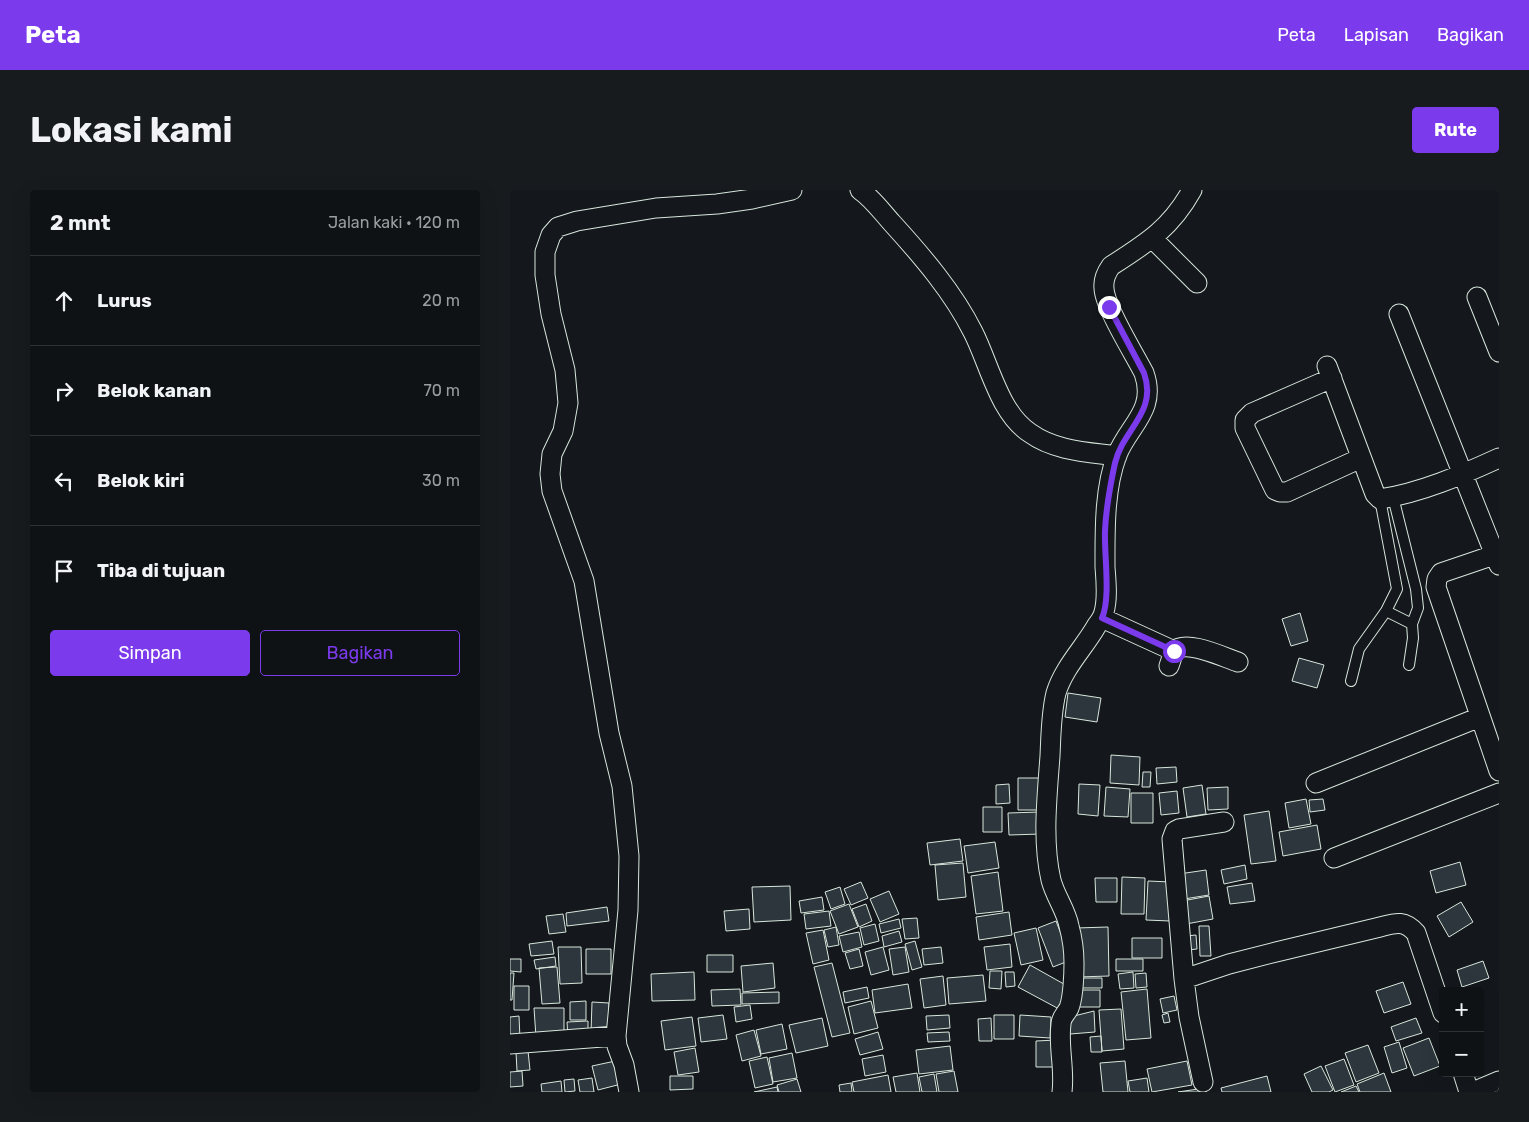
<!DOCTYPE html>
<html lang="id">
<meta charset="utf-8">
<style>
:root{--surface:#0f1215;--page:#181b1e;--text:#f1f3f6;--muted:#9b9ea0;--line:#2f3234;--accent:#7c3aed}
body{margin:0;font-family:Rubik,sans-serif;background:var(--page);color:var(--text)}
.controls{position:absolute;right:15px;bottom:15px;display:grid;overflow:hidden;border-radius:5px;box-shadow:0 5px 20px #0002}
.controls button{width:45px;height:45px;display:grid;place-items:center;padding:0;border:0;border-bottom:1px solid var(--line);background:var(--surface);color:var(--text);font:25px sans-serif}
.stop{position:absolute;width:15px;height:15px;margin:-11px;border:4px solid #7c3aed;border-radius:50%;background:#fff}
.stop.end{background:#7c3aed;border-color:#fff;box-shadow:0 1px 5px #0008}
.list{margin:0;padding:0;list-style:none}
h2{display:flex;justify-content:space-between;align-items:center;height:65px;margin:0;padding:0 20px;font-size:21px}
h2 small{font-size:16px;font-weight:400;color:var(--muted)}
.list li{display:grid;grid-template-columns:32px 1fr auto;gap:15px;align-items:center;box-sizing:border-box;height:90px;padding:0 20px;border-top:1px solid var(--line)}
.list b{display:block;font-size:19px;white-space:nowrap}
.list em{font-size:16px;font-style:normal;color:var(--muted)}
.actions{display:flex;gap:10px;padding:15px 20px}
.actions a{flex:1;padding:11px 0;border:1px solid var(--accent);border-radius:5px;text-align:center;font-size:18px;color:var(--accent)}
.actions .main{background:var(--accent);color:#fff}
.icon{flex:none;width:28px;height:28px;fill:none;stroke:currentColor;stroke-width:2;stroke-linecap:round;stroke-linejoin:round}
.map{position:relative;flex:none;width:989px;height:902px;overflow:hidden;border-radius:5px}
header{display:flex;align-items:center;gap:30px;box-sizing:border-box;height:70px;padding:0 25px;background:var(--accent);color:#fff}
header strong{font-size:24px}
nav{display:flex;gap:28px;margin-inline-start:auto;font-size:18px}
.intro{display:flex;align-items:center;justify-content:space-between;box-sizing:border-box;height:120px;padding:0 30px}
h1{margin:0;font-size:35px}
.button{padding:12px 22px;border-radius:5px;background:var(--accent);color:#fff;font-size:18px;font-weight:700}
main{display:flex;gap:30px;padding:0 30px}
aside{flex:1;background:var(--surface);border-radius:5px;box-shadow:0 5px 20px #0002}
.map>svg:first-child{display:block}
.building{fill:#2c363c;stroke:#d8e6dc}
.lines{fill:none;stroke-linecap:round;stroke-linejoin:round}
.service-casing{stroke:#d8e6dc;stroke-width:12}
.minor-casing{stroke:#d8e6dc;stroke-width:21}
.service{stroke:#14181c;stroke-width:10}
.minor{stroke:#14181c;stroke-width:19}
.route{stroke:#7c3aed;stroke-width:6}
</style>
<header>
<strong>Peta</strong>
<nav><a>Peta</a><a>Lapisan</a><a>Bagikan</a></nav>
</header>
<div class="intro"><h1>Lokasi kami</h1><a class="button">Rute</a></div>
<main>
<aside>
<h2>2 mnt<small>Jalan kaki · 120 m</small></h2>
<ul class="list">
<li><svg class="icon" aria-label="ahead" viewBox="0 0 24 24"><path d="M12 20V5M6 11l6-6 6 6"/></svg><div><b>Lurus</b></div><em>20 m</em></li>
<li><svg class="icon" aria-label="right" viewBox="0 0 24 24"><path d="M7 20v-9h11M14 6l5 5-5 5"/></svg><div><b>Belok kanan</b></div><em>70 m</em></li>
<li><svg class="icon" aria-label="left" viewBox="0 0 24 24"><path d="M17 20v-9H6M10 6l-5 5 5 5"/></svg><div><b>Belok kiri</b></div><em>30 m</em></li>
<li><svg class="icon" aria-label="arrive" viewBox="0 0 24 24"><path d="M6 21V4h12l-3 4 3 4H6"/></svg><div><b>Tiba di tujuan</b></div></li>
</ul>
<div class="actions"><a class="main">Simpan</a><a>Bagikan</a></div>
</aside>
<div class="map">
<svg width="989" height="902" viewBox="0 0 989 902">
<rect width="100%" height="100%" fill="#14181c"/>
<!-- building -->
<path class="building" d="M790 423 798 451 781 456 772 429Z
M789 468 814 475 807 498 782 491Z
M558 503 591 508 587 532 555 527Z
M601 565 630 567 629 595 600 593Z
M666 577 667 592 647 594 646 578Z
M633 582H641L640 597H632Z
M508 588H531L532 620H508Z
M499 594 500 613 486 614V595Z
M569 594 590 595 588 626 568 624Z
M692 595 696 624 677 627 673 598Z
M596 597 620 599 618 627 594 626Z
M718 597V619L698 620 697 598Z
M667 601 669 623 651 625 649 603Z
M621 603H643V633H621Z
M796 609 801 634 779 638 775 613Z
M813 609 815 620 800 622 799 610Z
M473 617H492V642H473Z
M759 621 766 671 741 674 734 625Z
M530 622 531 644 499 645 498 623Z
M807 635 811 659 773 666 769 642Z
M450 649 453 671 420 675 417 653Z
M485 652 489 678 458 683 454 656Z
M950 672 956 695 926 703 920 681Z
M453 673 456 707 428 710 425 675Z
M735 675 737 689 714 694 711 680Z
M696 680 699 705 674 709 669 684Z
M488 682 493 721 466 724 461 686Z
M612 687 635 688 634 724H611Z
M585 688H607V712H586Z
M638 691 661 692 660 731 636 730Z
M351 692 358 708 341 715 334 699Z
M742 693 745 711 720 714 717 697Z
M280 696 281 730 244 732 242 697Z
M330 697 335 714 321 719 315 702Z
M379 701 389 724 370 732 360 709Z
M699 706 703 729 676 734 672 711Z
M312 707 314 720 291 723 289 711Z
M951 712 963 732 939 747 927 726Z
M339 714 348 737 329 744 320 721Z
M356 714 362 731 349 737 342 719Z
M97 717 99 731 57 736 56 723Z
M239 719 240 739 216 741 214 721Z
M319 721 321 736 296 739 294 724Z
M499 722 502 745 469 750 466 727Z
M53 724 56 742 39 744 36 726Z
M407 728 409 748 395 749 392 729Z
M389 729 391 738 371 743 369 734Z
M546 731 561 770 543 777 528 738Z
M365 734 369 751 354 755 350 738Z
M689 736H699L701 766H690Z
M326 737 329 755 318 757 314 740Z
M598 737 599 786 568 787 566 738Z
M526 738 533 770 511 775 504 743Z
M313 740 319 770 303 774 296 743Z
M389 741 392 752 374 757 372 746Z
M349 742 352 757 333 762 329 746Z
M686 745 687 759 677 760 676 746Z
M622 748H652V768H622Z
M42 751 44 764 21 766 19 754Z
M405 751 412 777 402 780 395 754Z
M500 754 502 777 477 780 474 757Z
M48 757H71L72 793 50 794Z
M373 757 379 780 361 785 355 762Z
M395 757 399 782 383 785 379 759Z
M431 757 433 773 414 775 412 759Z
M76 759H101V784H76Z
M349 759 353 776 340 779 335 763Z
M197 765H223V782H197Z
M45 767 46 776 26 779 24 770Z
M0 769H11V782L0 781Z
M606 769H633V781H606Z
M973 771 979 788 952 797 947 780Z
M263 773 265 798 233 802 231 776Z
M322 773 340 843 322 847 304 777Z
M520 775 561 798 549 819 508 797Z
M47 777 50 813 32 814 29 778Z
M480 781H492L491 799 479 798Z
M184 782 185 810 142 811 141 784Z
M495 782H504L505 796 496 797Z
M623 782 624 798 610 799 608 784Z
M0 783H4L2 810H0Z
M636 783 637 797 626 798 625 784Z
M473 785 476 811 439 814 437 788Z
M433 786 436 815 414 818 410 789Z
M566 788H592V798H566Z
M893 792 901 814 874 823 866 801Z
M398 794 402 818 365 823 362 800Z
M4 796H19V820H4Z
M357 797 359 808 335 813 333 802Z
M230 799 231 815 202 816 201 800Z
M637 799 641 848 616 850 611 802Z
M563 800H590V817H563Z
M269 802V813L232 814V803Z
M664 806 667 820 653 823 650 809Z
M76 811V830H60V812Z
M361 811 368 838 344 844 338 817Z
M82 812 99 813 98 844 81 843Z
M240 815 242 829 226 832 224 817Z
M24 818H54V846L26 847Z
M611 819 614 859 592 861 589 820Z
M584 821 585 842 560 844 556 828Z
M658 823 660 832 654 833 652 825Z
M213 825 217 849 191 852 188 828Z
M439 825 440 838 417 840 416 826Z
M484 825H504V849H484Z
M510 825 541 827 540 848 509 846Z
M9 826 10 849H0V827Z
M182 827 186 856 155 860 151 831Z
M312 828 318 856 286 863 279 835Z
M481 828 482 851H469L468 829Z
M906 828 912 843 886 851 881 837Z
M78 831V845L58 847 57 832Z
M272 834 277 859 251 864 246 840Z
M244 840 251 866 232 871 226 845Z
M368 842 373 859 350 865 345 849Z
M439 842 440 851 418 852 417 843Z
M591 846 592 862H581L580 847Z
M919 848 930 876 904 886 893 858Z
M546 850 547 877H526V851Z
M889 852 897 878 882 883 874 857Z
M858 855 869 883 846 892 835 863Z
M440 856 443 880 409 884 406 860Z
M185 858 189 882 168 885 164 862Z
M18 861 20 880 7 881 6 862Z
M282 863 287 888 263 892 259 868Z
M373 865 376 882 355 886 352 869Z
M257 867 263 894 245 898 239 871Z
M834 869 844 895 825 902 815 876Z
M110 870 115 893 88 900 82 876Z
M615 871 618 902H593L590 873Z
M677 871 682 895 642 902 637 879Z
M811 876 823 900 819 902H802L794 884Z
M12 881 13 896 0 897V882Z
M444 881 448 902H429L426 884Z
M407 883 410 902H386L383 887Z
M874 883 881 902H850L847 894Z
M424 884 427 902H412L409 887Z
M378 885 381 902H344L342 892Z
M160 886H183V899L160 900Z
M757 886 761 902H712L711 898Z
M82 888 84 902H70L68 890Z
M637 888 639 902H620L618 891Z
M64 889 65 901 55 902 54 890Z
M287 889 291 902H269L267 895Z
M51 891 52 902H32L31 894Z
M341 893 342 902H330L329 895Z
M846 896 849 902H831Z
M267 897 268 902H244Z
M695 898V902H668Z"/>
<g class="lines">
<!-- service casing -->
<g class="service-casing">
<path id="service" d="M883 307 906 399 908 418 902 434
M876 421 902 434 903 448 899 475
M841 491 849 459 876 421 887 399 870 309"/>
</g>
<!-- minor casing -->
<g class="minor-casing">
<path id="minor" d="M350 0C362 8 372 22 382 33 412 66 443 102 463 142 479 173 489 223 520 243 545 261 577 262 607 266
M643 49 687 93
M967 107 989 162
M889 124 989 375
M817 176 865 304 870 309C910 303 952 285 989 268
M822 188 742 223 735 230V238L765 300 770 302H777L851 268
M984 365 931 383 927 389 926 397 989 581
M592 428 664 461
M659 476 664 461C676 449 713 467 728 472
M806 593 970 527
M824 668 989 603
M674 789 662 649 665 641 669 639 714 632
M0 854 106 846
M953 883 959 902
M693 892 679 827 674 789 719 774 766 762 866 738C883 734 893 728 906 743L933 823
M119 902 114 875 107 856 106 846 118 720 119 666 112 596 99 543 74 391 42 301 40 284 42 264 53 241 58 213 55 180 41 124 35 85V62L41 45 48 37 67 31 146 18 207 14 242 9 282 0
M552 902C555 879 548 857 551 834 551 827 556 824 559 818 563 808 564 784 564 773 564 762 562 747 559 736 556 720 545 706 541 690 532 651 537 607 540 566 541 545 541 523 546 503 554 477 574 458 587 435 590 431 593 427 594 422 598 408 596 391 595 377 595 341 594 299 607 265 619 235 647 220 634 183 625 165 594 116 594 98 593 89 596 83 601 76 637 53 661 38 682 0
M963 902 989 891"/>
</g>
<!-- service -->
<use href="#service" class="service"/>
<!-- minor -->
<use href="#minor" class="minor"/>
</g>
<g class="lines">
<!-- route -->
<path class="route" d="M599 117 634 183C648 222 613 239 605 273 600 296 596 318 595 341 594 364 601 408 592 428L664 461"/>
</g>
</svg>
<div class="controls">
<button>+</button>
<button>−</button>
</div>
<div class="stop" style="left:664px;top:461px"></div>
<div class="stop end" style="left:599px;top:117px"></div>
</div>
</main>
